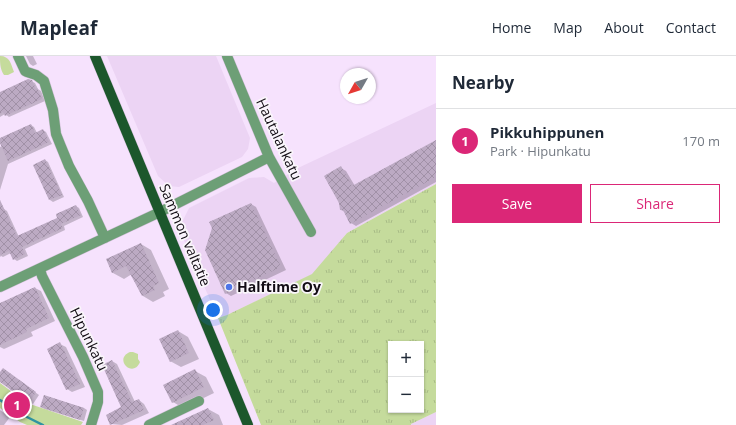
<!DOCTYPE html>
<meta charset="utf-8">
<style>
:root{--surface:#fff;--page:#f2f2f3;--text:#1f2937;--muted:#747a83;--line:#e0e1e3;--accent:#db2777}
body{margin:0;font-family:"Open Sans",sans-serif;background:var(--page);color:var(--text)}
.controls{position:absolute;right:12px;bottom:12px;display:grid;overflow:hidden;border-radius:0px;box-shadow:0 1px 3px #0004}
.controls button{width:36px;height:36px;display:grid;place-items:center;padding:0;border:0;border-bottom:1px solid var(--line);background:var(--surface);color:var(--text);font:20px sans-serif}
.compass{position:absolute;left:340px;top:12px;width:36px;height:36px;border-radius:50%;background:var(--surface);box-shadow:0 1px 3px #0004;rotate:231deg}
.you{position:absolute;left:213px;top:254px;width:14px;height:14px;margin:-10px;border:3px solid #fff;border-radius:50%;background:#1a73e8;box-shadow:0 0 0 6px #1a73e833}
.badge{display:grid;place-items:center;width:26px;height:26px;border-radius:50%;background:var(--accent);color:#fff;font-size:13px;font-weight:700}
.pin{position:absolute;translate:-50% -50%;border:2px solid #fff;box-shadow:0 1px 4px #0006}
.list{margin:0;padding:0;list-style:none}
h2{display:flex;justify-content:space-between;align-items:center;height:52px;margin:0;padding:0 16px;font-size:17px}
h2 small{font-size:13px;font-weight:400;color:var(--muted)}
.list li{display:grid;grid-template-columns:26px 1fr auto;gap:12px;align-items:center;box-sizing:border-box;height:64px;padding:0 16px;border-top:1px solid var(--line)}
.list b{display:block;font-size:15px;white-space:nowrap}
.list p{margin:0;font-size:13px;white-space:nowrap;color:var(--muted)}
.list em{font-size:13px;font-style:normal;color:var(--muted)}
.actions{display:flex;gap:8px;padding:12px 16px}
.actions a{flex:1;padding:9px 0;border:1px solid var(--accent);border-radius:0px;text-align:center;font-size:14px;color:var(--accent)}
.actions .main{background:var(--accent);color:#fff}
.map{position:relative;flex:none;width:436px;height:369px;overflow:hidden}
header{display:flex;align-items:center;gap:24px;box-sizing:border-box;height:56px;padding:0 20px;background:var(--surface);border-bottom:1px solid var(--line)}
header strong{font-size:19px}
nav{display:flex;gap:22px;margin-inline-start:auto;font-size:14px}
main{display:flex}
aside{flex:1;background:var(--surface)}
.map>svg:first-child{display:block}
.built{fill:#ecd4f4}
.grass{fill:url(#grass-tufts);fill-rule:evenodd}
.park{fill:#c5db9c}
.shadow{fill:#0003}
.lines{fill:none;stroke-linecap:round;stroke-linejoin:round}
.stream{stroke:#2f93a1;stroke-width:2.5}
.building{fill:url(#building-cross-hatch)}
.minor-casing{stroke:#d2c0d8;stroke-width:11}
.major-casing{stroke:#d2c0d8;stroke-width:11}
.minor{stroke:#6d9f76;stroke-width:10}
.major{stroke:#1c572c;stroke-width:10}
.poi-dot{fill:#4f76e9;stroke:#faf6fb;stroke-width:1.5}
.labels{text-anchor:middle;stroke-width:3.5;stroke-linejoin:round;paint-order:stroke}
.street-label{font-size:14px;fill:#120c14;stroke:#faf6fb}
.poi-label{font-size:14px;font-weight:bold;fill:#120c14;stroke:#faf6fb;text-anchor:start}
</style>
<header>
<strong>Mapleaf</strong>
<nav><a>Home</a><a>Map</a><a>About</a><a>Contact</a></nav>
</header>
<main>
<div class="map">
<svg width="436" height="369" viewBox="0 0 436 369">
<defs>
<pattern id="grass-tufts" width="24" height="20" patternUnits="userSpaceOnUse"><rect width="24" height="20" fill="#c5db9c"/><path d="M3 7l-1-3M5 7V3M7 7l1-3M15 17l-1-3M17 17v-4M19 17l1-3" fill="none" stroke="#a8bb86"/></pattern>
<pattern id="building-cross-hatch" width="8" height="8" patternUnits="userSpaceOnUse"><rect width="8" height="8" fill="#bcaac3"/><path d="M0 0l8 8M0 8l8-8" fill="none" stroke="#a191a7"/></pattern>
</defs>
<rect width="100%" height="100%" fill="#f6e2fd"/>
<!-- built -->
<path class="built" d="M107 0H216L250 82 248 93 242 101 179 131 169 130 158 120Z
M436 47V128L347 177 313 218 227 259 218 262 183 182 182 166 189 152 249 122 264 121 274 127 298 112Z
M436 356V369H411V368Z"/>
<!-- grass -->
<path class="grass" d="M436 128V356L411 368V369H261L218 262 227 259 312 218 347 177ZM391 288H421V354H391Z"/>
<!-- park -->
<path class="park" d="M0 0C10 0 11 8 14 16L8 19H4C0 13 0 7 0 0Z
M130 296H133L138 298V303L140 306C133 323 113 303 130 296Z
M0 327 27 347 83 366 81 369H27L20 366 0 352Z"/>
<!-- shadow -->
<path class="shadow" d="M26 0H33L37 8 33 10 30 8Z
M31 25 35 27 38 33 41 35 45 45 9 61 5 58 0 61V46Z
M31 69 34 71 37 77 43 74 46 76 52 88 8 108 0 134V91L2 90 0 83Z
M436 85V126L356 170 351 167 345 156 341 154V112L346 115 355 130Z
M45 104 48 106 64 141 53 146 50 144Z
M251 148 256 151 286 214 231 240 226 237Z
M76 150 79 152 83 161 64 170 65 174 25 193 28 200 17 205 14 203 11 197 3 201 1 200 0 201V155L4 153 7 155 19 181 59 162Z
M141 188 151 194 169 233 163 236 165 240 153 246 143 240 132 218 124 223 113 217 107 204Z
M35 232 41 235 55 265 31 276 33 280 4 293 0 291V248Z
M178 275 188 281 199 303 181 311 170 305Z
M60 288 66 291 85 331 72 336 67 333Z
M112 305 117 308 135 346 139 344 144 348 149 357 122 369 111 368 107 359 123 352Z
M6 315 39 339 33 348 0 325V318Z
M195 315 206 321 214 337 183 352 173 346Z
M45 340 84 352 87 354 84 365 45 353 41 351Z
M208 353 219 359 223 369H184Z
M0 354 10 361 4 369H0Z"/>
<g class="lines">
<!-- stream -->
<path class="stream" d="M0 344 21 358 43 369"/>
</g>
<!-- building -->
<path class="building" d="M28 23 32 24 36 33 37 32 42 43 5 60 3 56 0 58V36Z
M31 68 35 77 43 73 49 86 8 105 0 87V82Z
M436 84V121L350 168 343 154H340L339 147 324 120 341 110 352 130Z
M45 103 62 139 49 144 33 109Z
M0 144 17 180 57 162 56 158 76 149 81 159 61 168 63 172 22 191 25 198 13 204 9 195 0 199Z
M251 147 281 211 225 238 205 194 212 172 209 166Z
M141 187 159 227 153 230 155 234 142 240 126 210 112 217 106 203Z
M35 231 49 262 26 273 27 276 0 289V247Z
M178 274 189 297 170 306 159 283Z
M60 286 80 328 66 334 47 293Z
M112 304 132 346 139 343 144 354 110 369 106 359 121 351 102 309Z
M3 312 36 336 29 347 0 326V316Z
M195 313 204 331 172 347 163 329Z
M44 339 84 352 80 364 40 351Z
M208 352 214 364 203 369H171Z"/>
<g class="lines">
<!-- minor casing -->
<g class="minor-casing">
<path id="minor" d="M18 0 25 15 27 16 36 19 44 25 53 54 56 78 60 88 69 110 88 145 105 182
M227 0 269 101 311 176
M40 213 42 220 83 301 98 336V346L91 369
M0 231 160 156 269 101
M149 369 199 345"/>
</g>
<!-- major casing -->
<g class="major-casing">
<path id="major" d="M95 0 248 369"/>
</g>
<!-- minor -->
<use href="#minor" class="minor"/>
<!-- major -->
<use href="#major" class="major"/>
</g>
<!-- markers -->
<circle class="poi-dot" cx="229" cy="231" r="4"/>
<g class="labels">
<!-- street labels -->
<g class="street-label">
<text transform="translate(279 83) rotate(65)" y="5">Hautalankatu</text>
<text transform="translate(185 179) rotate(67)" y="5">Sammon valtatie</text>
<text transform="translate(89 283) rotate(64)" y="5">Hipunkatu</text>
</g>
<!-- poi labels -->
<g class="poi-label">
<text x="237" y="236">Halftime Oy</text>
</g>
</g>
</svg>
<div class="controls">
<button>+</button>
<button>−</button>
</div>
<svg class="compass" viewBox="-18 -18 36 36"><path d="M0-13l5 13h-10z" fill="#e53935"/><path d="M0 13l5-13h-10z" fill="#747a83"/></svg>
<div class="you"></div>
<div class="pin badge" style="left:17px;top:349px">1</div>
</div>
<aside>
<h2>Nearby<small></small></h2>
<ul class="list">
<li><span class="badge">1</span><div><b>Pikkuhippunen</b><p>Park · Hipunkatu</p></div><em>170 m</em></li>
</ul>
<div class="actions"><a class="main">Save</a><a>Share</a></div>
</aside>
</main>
